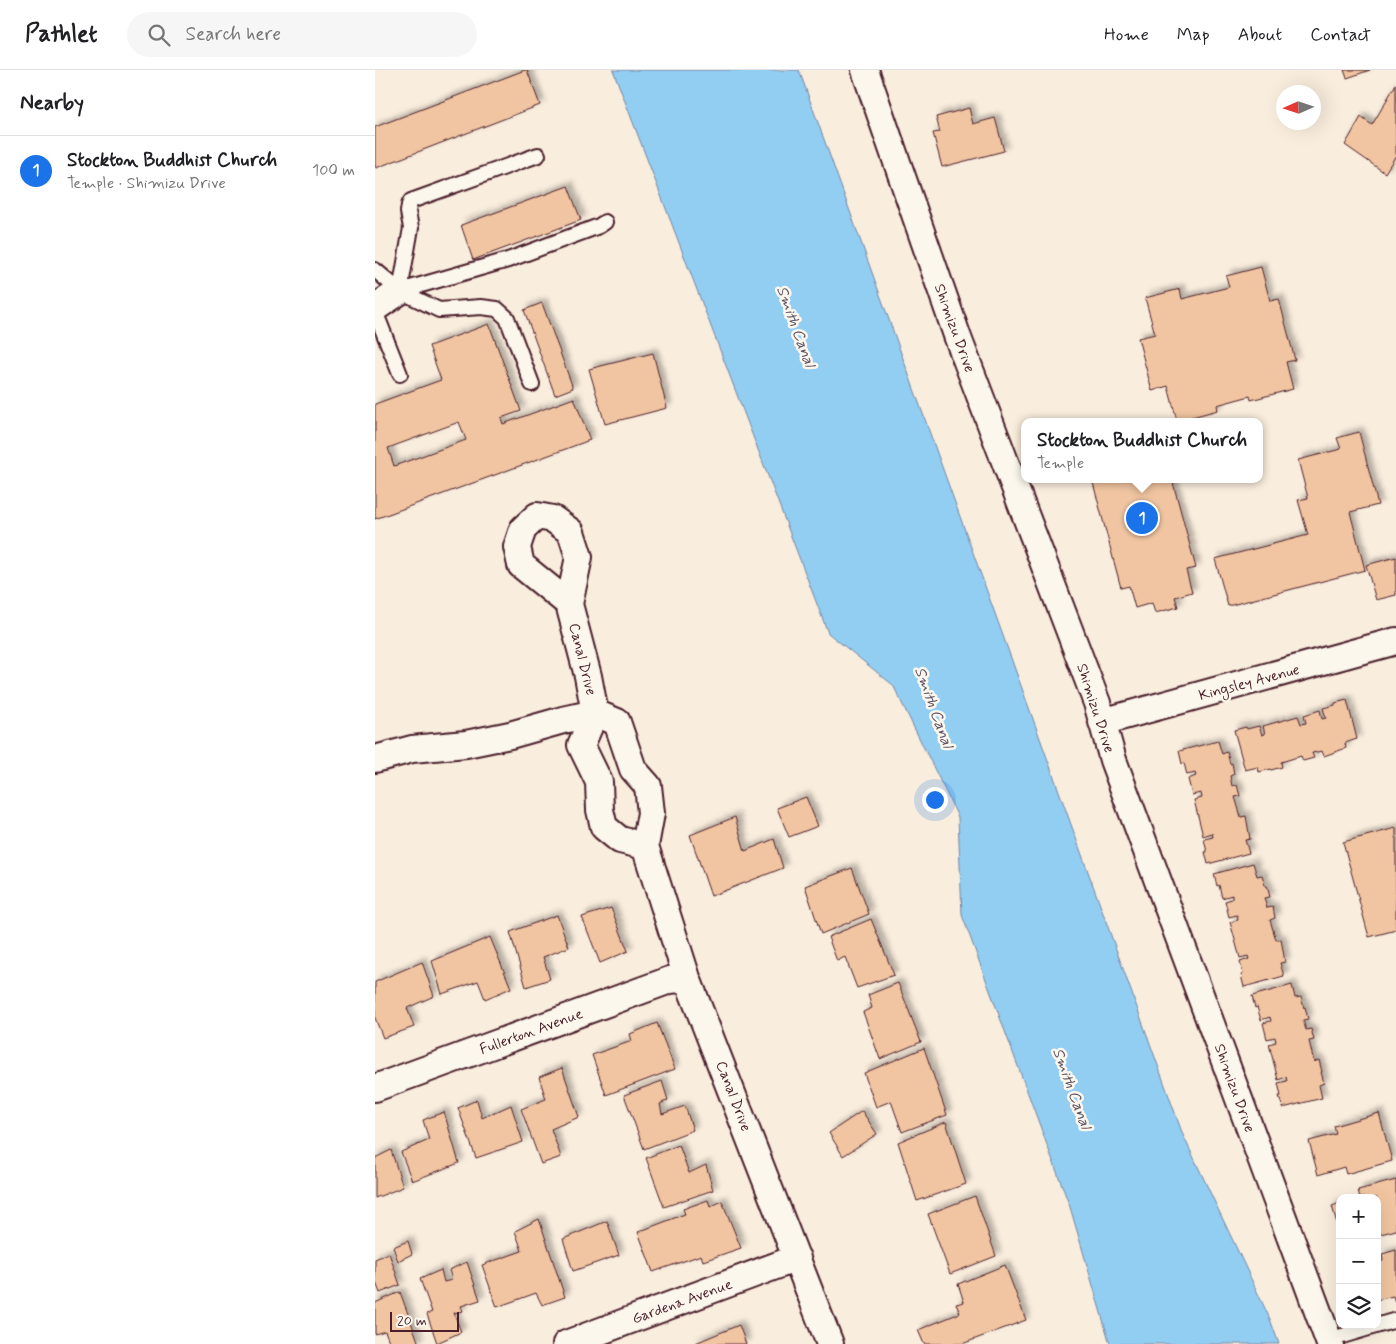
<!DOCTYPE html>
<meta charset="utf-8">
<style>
:root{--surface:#fff;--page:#f6f6f6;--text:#202124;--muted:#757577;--line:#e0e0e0;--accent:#1a73e8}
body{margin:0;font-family:Mynerve,sans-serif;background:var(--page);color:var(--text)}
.controls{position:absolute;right:15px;bottom:15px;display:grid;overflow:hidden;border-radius:10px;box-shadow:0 5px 20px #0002}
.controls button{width:45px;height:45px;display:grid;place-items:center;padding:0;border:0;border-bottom:1px solid var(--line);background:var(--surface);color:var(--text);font:25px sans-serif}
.compass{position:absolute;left:901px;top:15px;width:45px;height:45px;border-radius:50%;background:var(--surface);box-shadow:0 5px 20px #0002;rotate:267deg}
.scale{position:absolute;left:15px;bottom:12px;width:69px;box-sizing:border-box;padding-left:5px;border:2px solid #4a1f2b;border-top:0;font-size:14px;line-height:18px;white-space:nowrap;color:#4a1f2b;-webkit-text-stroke:4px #fbf7ec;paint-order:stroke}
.you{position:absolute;left:559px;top:729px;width:18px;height:18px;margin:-12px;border:4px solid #fff;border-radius:50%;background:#1a73e8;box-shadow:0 0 0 8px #1a73e833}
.badge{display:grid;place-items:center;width:32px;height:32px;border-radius:50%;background:var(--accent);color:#fff;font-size:16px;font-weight:700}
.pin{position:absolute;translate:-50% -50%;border:2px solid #fff;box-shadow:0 1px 5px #0006}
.popup{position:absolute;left:646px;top:348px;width:242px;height:65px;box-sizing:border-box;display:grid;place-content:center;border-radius:10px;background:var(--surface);filter:drop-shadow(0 1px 4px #0005);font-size:16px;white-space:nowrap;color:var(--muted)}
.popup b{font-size:19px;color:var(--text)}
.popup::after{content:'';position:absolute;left:50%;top:100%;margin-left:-10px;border:10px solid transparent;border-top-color:var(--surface)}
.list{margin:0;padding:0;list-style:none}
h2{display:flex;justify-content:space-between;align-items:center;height:65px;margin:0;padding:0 20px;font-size:21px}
h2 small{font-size:16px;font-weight:400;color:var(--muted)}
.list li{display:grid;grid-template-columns:32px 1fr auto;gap:15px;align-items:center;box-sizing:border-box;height:70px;padding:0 20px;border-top:1px solid var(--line)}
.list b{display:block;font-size:19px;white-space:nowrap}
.list p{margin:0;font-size:16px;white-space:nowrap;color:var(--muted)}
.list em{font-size:16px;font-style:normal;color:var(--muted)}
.icon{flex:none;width:28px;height:28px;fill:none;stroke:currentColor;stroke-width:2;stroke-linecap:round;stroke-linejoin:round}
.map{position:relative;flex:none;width:1021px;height:1274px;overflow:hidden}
header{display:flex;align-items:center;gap:30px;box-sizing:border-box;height:70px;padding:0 25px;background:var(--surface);border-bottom:1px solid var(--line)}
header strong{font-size:24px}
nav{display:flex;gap:28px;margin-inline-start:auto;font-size:18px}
.search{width:350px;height:45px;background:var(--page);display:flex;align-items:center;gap:12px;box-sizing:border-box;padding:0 18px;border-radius:28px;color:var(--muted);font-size:19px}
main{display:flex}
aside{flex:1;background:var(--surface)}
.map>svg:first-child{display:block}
.water{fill:#92cdf2;stroke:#7587a2}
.building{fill:#f1c5a1;stroke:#4a1f2b;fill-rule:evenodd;filter:url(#shadow)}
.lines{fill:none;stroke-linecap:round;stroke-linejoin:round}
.service-casing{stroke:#4a1f2b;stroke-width:18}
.minor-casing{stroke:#4a1f2b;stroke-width:30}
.service{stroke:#fbf7ec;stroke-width:14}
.minor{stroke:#fbf7ec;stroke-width:26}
.labels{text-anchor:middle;stroke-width:5;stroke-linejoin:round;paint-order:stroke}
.street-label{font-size:15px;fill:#4a1f2b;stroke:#fbf7ec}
.water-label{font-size:16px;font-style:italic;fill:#605367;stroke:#fbf7ec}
</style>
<header>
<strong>Pathlet</strong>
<div class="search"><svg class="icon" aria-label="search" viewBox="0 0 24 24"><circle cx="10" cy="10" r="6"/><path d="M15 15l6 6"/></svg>Search here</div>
<nav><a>Home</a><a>Map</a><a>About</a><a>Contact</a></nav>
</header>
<main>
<aside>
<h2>Nearby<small></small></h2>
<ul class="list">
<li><span class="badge">1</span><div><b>Stockton Buddhist Church</b><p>Temple · Shimizu Drive</p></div><em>100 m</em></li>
</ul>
</aside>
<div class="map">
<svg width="1021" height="1274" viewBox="0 0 1021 1274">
<defs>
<filter id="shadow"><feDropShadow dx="4.5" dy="-4.5" stdDeviation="2.5" flood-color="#0004"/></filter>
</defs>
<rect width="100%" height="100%" fill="#f9eddd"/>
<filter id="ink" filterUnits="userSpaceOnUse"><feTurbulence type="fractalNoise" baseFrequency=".02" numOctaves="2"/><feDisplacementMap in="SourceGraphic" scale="10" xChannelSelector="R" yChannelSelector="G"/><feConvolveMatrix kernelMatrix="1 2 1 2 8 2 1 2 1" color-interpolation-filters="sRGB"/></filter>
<g filter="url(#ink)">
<!-- water -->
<path class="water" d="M238 0H424L808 1065 895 1249 904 1274H735L695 1137 587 845 583 747 518 615 453 563Z"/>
<!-- building -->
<path class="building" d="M150 0H152L165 35 1 98 0 95V57Z
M969 0H995L972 8Z
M1021 14V85L1010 103 970 75 986 47 997 55Z
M594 38 598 54 620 48 629 81 567 97 558 63 565 62 561 47Z
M193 116 206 150 98 190 86 155Z
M886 197 895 231 904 229 920 290 911 292 918 319 876 330 875 326 842 335 843 340 802 351 793 316 777 321 763 268 780 264 770 228 805 219 807 229 854 217 851 206Z
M167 233 198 318 180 325 149 240Z
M114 254 146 341 126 348 128 354 199 328 215 370 0 449V334L66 310 54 276ZM84 352 91 370 19 396 13 378Z
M278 283 292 338 230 354 214 299Z
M984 362 1003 435 975 442 990 500 853 536 840 489 933 465 923 430 933 428 923 390 966 379 962 368Z
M717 409H797L821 498 811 500 817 522 800 527 803 537 780 543 777 533 760 538 754 516 746 518Z
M1021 487V525L1001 530 991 495Z
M972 630 982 669 970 673 971 678 949 686 947 681 937 683 939 688 928 691 926 686 906 692 907 697 896 700V699L884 702 883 697 870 700 859 660 871 657 872 659 884 656 887 665 890 664 888 656 923 646 926 654 931 653 929 645 945 640 947 649 951 648 948 638 960 635V633Z
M843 671 847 684 852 682 855 694 857 693 859 704 855 706 857 716 862 715 865 726 860 727 866 747 871 746 875 769 870 770 874 783 833 794 830 782H832L829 769 838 767 837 763 828 766 819 730 827 728 826 723 817 725 813 709 821 706 820 703 812 705 809 693 807 694 804 681Z
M431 727 443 756 414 767 402 738Z
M360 747 370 781 399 769 408 798 336 826 315 765Z
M1021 758V860L994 867 968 772Z
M878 793 882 806 887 805 890 816H892L895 827 889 828 892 838 898 837 900 848 895 850 901 870 906 869 910 892 905 893 909 906 869 917 866 905 868 904 865 892 874 889 873 886 865 888 855 852 863 850 862 845 854 847 850 831 857 829V825L847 828 844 815 842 816 839 804Z
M477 798 494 844 446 864 430 816Z
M236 838 253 881 225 893 207 847Z
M182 845 194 877 168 887 175 909 151 917 135 862Z
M496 849 519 905 482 918 470 887 462 891 453 867Z
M115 867 136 918 110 929 103 911 67 924 57 891Z
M47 892 59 926 32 938 39 957 8 968 0 948V912Z
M523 913 546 972 505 989 488 942 497 938 493 925Z
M917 915 920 928 926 927 929 938 930 937 933 949 928 950 931 960 936 959 939 970 934 971 939 992 944 990 947 1002H946L949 1013 944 1015 947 1028 908 1038 904 1026H906L903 1013 912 1011 911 1007 903 1010 894 974 901 972 900 967 892 969 888 953 896 951 895 947 886 950 882 937 880 938 877 926Z
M282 953 300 999 231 1025 217 985 257 971 255 964Z
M549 978 572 1045 527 1062 516 1031 501 1037 489 1003Z
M187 998 204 1047 176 1059 186 1087 166 1094 146 1039 171 1029 164 1007Z
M287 1011 293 1030 285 1034 287 1044 310 1036 318 1060 269 1079 249 1025Z
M102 1030 107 1048 136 1035 148 1072 101 1088 83 1038Z
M487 1041 502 1064 468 1086 454 1063Z
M69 1042 84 1093 37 1111 26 1082 54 1070 48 1050Z
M1004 1043 1017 1091 971 1104 969 1097 943 1105 934 1071 961 1064 959 1056Z
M571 1052 591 1114 542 1131 523 1072Z
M304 1075 314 1103 331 1095 338 1120 289 1137 271 1088Z
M16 1080 28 1117 0 1128V1088Z
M1021 1110V1160L1002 1165V1128H985L983 1120Z
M600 1126 621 1186 575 1204 553 1144Z
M333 1130 335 1137 347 1131 366 1178 328 1191 326 1185 278 1202 263 1162 310 1144 308 1139Z
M965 1133V1164L957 1136Z
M164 1149 190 1227 167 1235 161 1223 122 1237 107 1195 147 1181 140 1161Z
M232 1151 244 1185 198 1201 188 1169Z
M33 1171 37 1184 23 1191 18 1177Z
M1021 1180V1232H1020L1018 1226 1002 1230V1193L1008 1191 1007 1184Z
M14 1183 25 1215 5 1223 0 1210V1189Z
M92 1192 105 1230 86 1236 88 1241 79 1243 86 1262 62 1273 52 1244 57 1242 45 1209 66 1200 69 1212 77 1210 74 1200Z
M630 1195 651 1250 587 1274H549L543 1260 585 1243 581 1234 589 1232 583 1214Z
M25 1222 44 1274H15L10 1261 0 1264V1233Z
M364 1255 371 1274H318Z"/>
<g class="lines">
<!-- service casing -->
<g class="service-casing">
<path id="service" d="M0 200 25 221 64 240 106 237 122 239 132 248 157 314
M25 221 36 158 33 142 34 135 36 131 163 85
M25 221 133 190 224 156 230 152
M0 241 25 304
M954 1270 1021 1250"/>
</g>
<!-- minor casing -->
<g class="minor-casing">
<path id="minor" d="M490 0 583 268 722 633 738 690 955 1274
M0 238 25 221
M194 534 146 495 142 477 148 459 162 446 178 449 196 462 204 487 194 534 213 606 220 643 206 675 224 712 225 740 229 757 245 770 270 776
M220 643 242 652 258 699 273 716 276 743 270 776 312 908 455 1274
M727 652 1021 571
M0 689 37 679 91 674 135 665 188 650 220 643
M0 1018 295 910 312 908
M191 1274 422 1188"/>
</g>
<!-- service -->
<use href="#service" class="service"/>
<!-- minor -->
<use href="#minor" class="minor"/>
</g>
</g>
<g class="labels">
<!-- street labels -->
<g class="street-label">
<text transform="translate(580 258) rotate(70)" y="5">Shimizu Drive</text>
<text transform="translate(208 589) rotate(76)" y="5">Canal Drive</text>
<text transform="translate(874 612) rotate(-15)" y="5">Kingsley Avenue</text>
<text transform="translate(721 638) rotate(72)" y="5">Shimizu Drive</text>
<text transform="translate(156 961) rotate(-20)" y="5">Fullerton Avenue</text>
<text transform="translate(860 1018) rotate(70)" y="5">Shimizu Drive</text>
<text transform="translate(359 1026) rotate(69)" y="5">Canal Drive</text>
<text transform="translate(307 1231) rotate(-20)" y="5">Gardena Avenue</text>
</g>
<!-- water labels -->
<g class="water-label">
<text transform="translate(422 256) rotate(70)" y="6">Smith Canal</text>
<text transform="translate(560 637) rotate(70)" y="6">Smith Canal</text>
<text transform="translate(698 1018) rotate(70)" y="6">Smith Canal</text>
</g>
</g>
</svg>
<div class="controls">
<button>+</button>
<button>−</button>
<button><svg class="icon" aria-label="layers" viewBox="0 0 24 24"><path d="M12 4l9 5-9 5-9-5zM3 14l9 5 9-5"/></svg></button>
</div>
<svg class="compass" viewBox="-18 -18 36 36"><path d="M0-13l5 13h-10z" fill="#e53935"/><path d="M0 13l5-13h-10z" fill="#757577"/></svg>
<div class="scale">20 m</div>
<div class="you"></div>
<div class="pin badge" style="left:767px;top:448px">1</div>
<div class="popup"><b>Stockton Buddhist Church</b>Temple</div>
</div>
</main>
